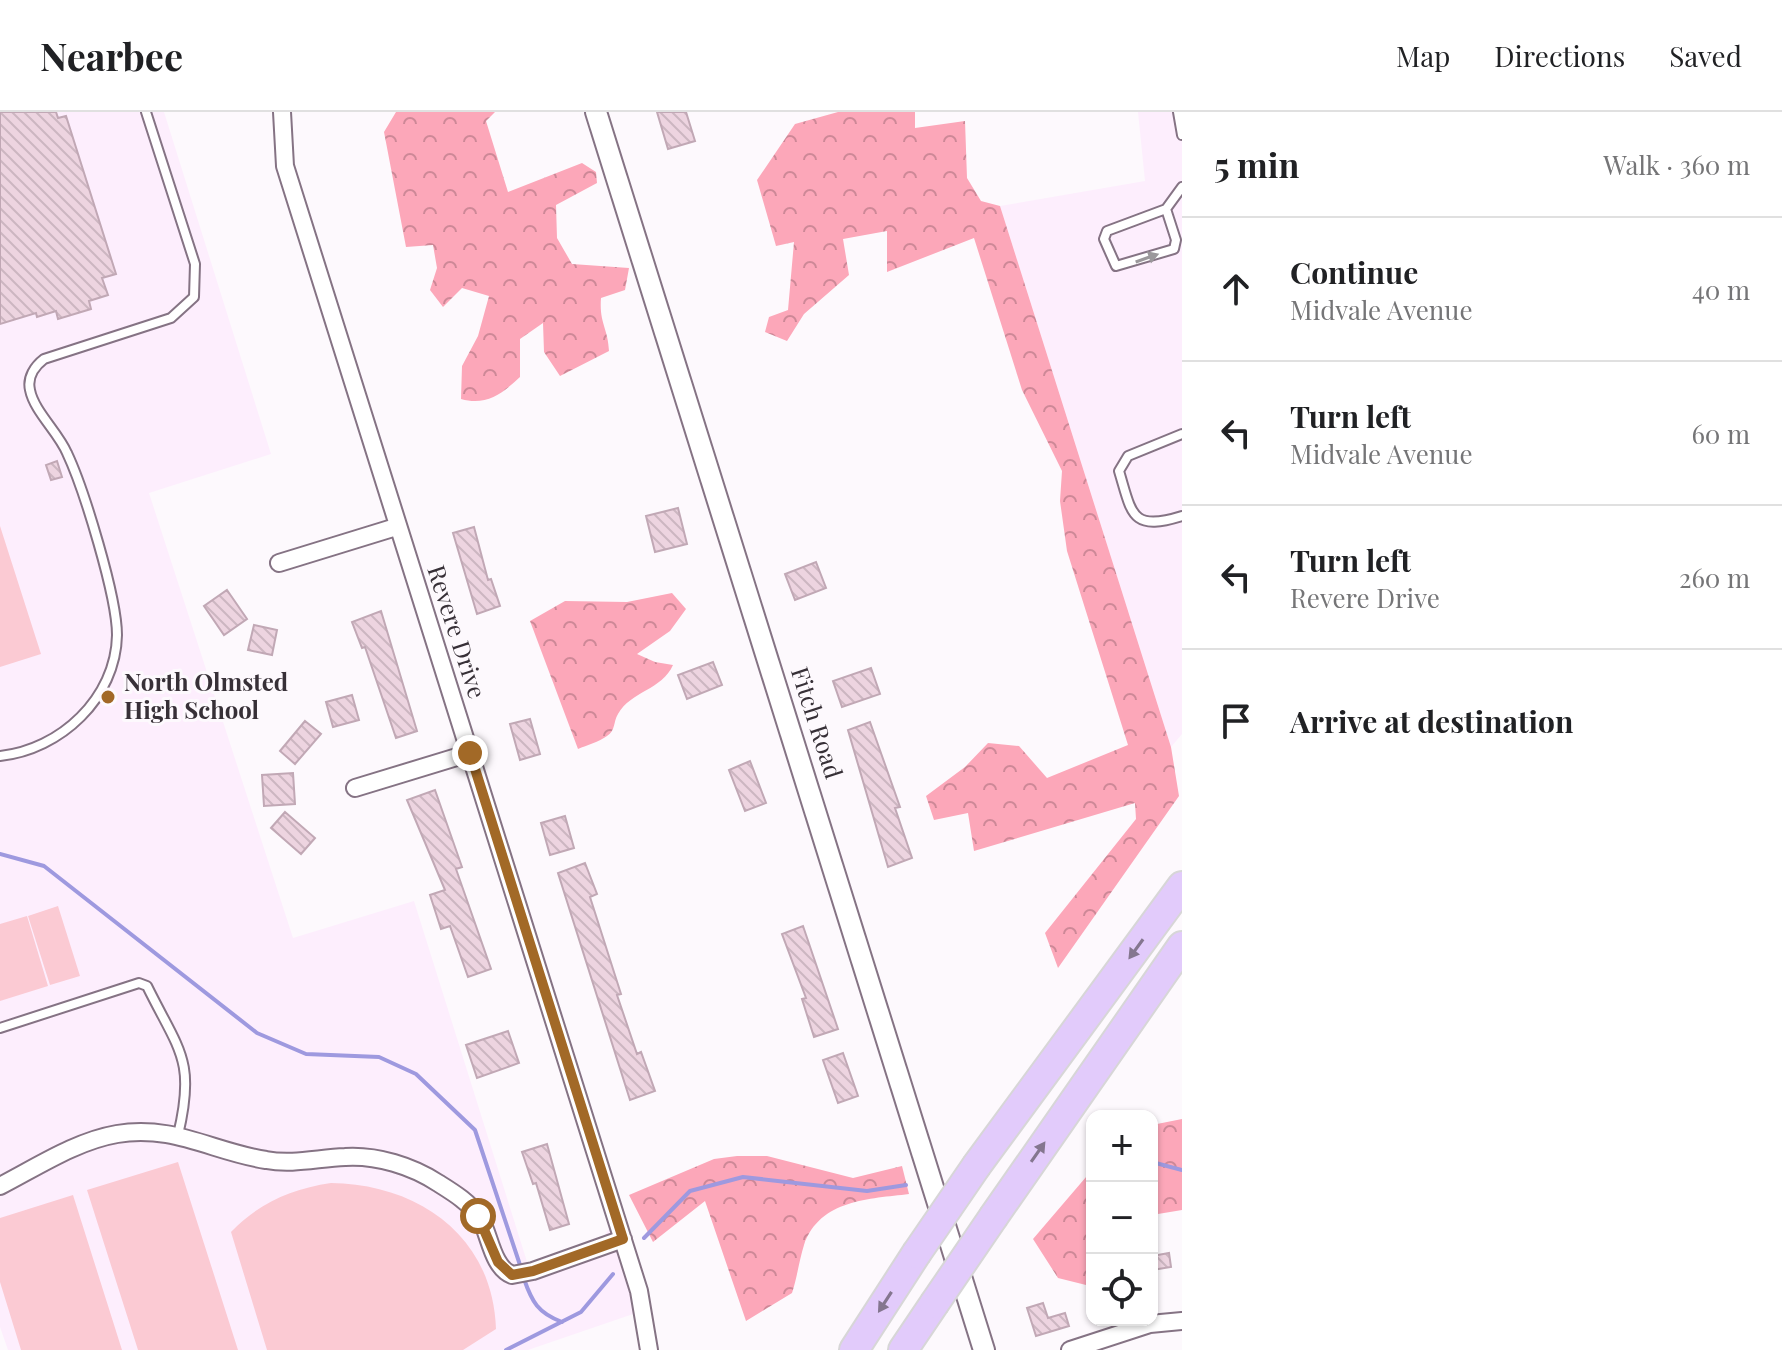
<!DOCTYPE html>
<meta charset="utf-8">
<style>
:root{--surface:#fff;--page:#f6f6f6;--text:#202124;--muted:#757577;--line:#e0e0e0}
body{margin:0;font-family:"Playfair Display",serif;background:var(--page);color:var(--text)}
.controls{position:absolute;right:24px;bottom:24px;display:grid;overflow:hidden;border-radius:16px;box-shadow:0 2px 6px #0004}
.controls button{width:72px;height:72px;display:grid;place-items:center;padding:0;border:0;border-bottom:2px solid var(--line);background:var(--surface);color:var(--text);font:40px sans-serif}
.stop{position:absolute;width:24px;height:24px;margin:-18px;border:6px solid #a26927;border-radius:50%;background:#fff}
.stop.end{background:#a26927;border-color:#fff;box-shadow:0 2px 8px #0008}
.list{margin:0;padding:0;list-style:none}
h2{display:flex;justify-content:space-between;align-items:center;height:104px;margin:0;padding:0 32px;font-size:34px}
h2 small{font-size:26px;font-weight:400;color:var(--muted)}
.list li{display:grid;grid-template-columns:52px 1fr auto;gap:24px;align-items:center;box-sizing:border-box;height:144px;padding:0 32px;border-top:2px solid var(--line)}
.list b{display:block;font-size:30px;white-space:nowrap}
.list p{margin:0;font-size:26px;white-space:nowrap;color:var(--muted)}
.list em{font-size:26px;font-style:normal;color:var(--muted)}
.icon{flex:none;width:44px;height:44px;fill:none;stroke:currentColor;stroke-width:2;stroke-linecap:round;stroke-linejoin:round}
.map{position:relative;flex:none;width:1182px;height:1238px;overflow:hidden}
header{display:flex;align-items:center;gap:48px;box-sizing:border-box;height:112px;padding:0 40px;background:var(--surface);border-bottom:2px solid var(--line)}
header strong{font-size:38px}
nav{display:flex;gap:44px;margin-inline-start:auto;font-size:28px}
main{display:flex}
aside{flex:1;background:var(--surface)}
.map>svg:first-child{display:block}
.built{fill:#fdeefd}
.forest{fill:url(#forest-crowns)}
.garden{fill:#fbcad3}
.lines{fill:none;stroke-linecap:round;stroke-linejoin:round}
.stream{stroke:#9e99df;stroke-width:4}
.building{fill:url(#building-back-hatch);stroke:#c1a8b5;stroke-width:2}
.service-casing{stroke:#857384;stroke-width:12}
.minor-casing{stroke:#857384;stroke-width:20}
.tertiary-casing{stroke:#857384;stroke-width:24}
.motorway-casing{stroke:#d7d6d7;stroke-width:32}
.service{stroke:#fff;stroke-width:8}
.minor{stroke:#fff;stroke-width:16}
.tertiary{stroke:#fff;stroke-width:20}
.motorway{stroke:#e2cbfb;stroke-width:28}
.motorway-bridge-casing{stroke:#d7d6d7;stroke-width:32;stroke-linecap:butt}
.motorway-bridge{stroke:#e2cbfb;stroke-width:28}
.oneway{fill:#9b989b}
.oneway2{fill:#84768f}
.route{stroke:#a26927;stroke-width:10}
.poi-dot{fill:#a26927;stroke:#fdf9fd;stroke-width:3}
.labels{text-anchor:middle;stroke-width:6;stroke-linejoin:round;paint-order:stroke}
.street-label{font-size:24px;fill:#373037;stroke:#fdf9fd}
.poi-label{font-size:24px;font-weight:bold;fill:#373037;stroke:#fdf9fd;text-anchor:start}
</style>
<header>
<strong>Nearbee</strong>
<nav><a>Map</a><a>Directions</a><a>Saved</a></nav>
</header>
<main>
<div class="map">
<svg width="1182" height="1238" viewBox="0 0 1182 1238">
<defs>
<pattern id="forest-crowns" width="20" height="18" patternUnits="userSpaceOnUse" patternTransform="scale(2)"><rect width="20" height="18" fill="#fca7b9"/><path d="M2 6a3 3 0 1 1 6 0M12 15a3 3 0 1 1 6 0" fill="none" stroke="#cd8897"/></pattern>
<pattern id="building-back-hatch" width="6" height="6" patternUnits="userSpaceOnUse" patternTransform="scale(2)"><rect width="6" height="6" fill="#edd4e0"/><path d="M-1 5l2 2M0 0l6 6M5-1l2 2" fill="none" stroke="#ccb6c1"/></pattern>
</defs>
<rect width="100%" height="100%" fill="#fdf9fd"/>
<!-- built -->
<path class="built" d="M0 0H164L271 342 149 381 293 826 414 789 528 1153 603 1126 611 1113 636 1201 528 1238H8L0 1215Z
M1138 0H1182V622L1171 635 1000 94 1145 69Z"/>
<!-- forest -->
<path class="forest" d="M396 0H495L486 9 508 80 582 51 596 60 597 71 556 93 557 126 572 152 629 156 625 178 601 186C599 211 608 216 609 239L560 264 544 240 543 211 520 227V265C502 282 486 294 461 287L462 254 478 224 489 184 462 176 443 195 430 178 437 156 433 133 406 135 384 20Z
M838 0H915V16L965 9 967 66 981 89 1000 94 1171 635 1179 684 1058 856 1045 821 1136 707 1135 691 974 739 968 701 934 708 926 684 965 655 988 631 1019 634 1047 666 1128 633 1067 439 1060 389 1062 359 1022 278 974 126 887 160V119L843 127 849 163 804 202 787 229 765 220 769 205 788 198 794 130 776 134 757 68 795 12Z
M672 481 686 497 670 519 637 542 655 550 673 553C662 578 631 579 618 602 613 610 616 618 607 624 599 630 587 633 578 637L530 509 565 489 627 490Z
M1182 1007V1098L1152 1103V1013Z
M737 1044H767L853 1066 902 1054 909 1082C870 1087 820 1087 804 1133 799 1149 797 1166 792 1181L746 1209 705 1089 653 1130 629 1083 714 1047Z
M1092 1058V1165L1086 1173 1058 1166 1033 1127Z"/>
<!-- garden -->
<path class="garden" d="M0 414 41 542 0 555Z
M58 794 80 864 50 873 28 804Z
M27 804 48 874 0 889V812Z
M178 1050 238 1238H138L87 1078Z
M331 1071C417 1072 493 1123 496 1217L463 1238H267L231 1120C259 1091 291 1077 331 1071Z
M73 1083 122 1238H21L0 1170V1106Z"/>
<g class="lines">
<!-- stream -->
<path class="stream" d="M0 742 44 754 257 921 306 942 379 945 416 962 475 1018 522 1159
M1152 1050 1182 1058
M644 1126 690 1079 743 1065 867 1079 906 1073
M524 1167C532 1190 538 1201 562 1210
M506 1238 581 1200 613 1162"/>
</g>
<!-- building -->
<path class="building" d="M0 0H56L58 6 66 4 116 162 102 166 108 183 89 189 91 197 58 207 56 199 37 205 36 201 0 212Z
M657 0H686L695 29 668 37Z
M57 349 62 365 51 368 46 353Z
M678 396 687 432 655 440 646 404Z
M474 415 488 468 491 467 500 494 477 502 453 421Z
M816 450 826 476 795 488 785 462Z
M227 478 247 507 224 523 204 494Z
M381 499 417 619 396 626 365 535 362 536 352 510Z
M254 513 277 518 272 543 248 538Z
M713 550 722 573 687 587 678 563Z
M871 556 880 582 842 595 833 569Z
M352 583 359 608 333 615 326 590Z
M530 607 540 642 520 648 510 612Z
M305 609 321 622 295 652 280 639Z
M870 610 900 695 895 696 912 746 888 755 848 618Z
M750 649 766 691 745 699 729 658Z
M293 661 295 692 264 694 262 663Z
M435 678 462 755 456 757 491 857 468 865 450 814 441 817 430 783 445 778 407 688Z
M285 700 315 726 301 742 271 716Z
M565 704 574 736 550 743 541 711Z
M585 751 597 782 590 785 621 882 617 883 637 942 641 940 655 979 630 988 558 761Z
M803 814 838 917 814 925 802 887 806 886 782 822Z
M508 919 519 951 477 966 466 933Z
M843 941 858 984 838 991 823 948Z
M547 1032 569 1112 550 1118 536 1071 533 1072 522 1040Z
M1169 1141 1171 1155 1152 1158V1144Z
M1043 1191 1048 1206 1065 1201 1069 1214 1036 1224 1027 1196Z"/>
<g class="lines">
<!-- service casing -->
<g class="service-casing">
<path id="service" d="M1178 0 1182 23
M1166 97 1176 128 1174 137 1116 154 1104 127 1107 119 1166 97 1182 75
M1182 322 1128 344 1119 359C1132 402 1131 420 1182 404
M0 644C60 638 116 586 117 523 117 485 84 377 67 341 58 320 34 299 30 278 27 265 35 254 44 247L171 206 194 185 195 152 146 0
M0 916 139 871 147 874C179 939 196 948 178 1023"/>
</g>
<!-- minor casing -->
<g class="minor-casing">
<path id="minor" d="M282 0 285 54 639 1179 649 1238
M279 451 396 415
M355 676 470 641
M0 1074C37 1055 76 1029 117 1022 172 1012 214 1040 266 1048 293 1053 318 1046 345 1045 377 1043 412 1054 438 1071 454 1081 469 1090 480 1106 490 1123 492 1155 512 1163L533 1159 623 1127
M1070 1238 1150 1212 1182 1209"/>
</g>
<!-- tertiary casing -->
<g class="tertiary-casing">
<path id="tertiary" d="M596 0 984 1238"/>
</g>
<!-- motorway casing -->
<g class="motorway-casing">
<path id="motorway" d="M977 1053 1182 774
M994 1104 1182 834
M854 1238 916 1142
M903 1238 934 1192"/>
</g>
<!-- service -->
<use href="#service" class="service"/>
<!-- minor -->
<use href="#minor" class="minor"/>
<!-- tertiary -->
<use href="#tertiary" class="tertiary"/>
<!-- motorway -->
<use href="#motorway" class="motorway"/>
<!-- motorway-bridge casing -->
<g class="motorway-bridge-casing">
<path id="motorway-bridge" d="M916 1142 977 1053
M934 1192 994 1104"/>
</g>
<!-- motorway-bridge -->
<use href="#motorway-bridge" class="motorway-bridge"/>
</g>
<!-- one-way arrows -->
<defs><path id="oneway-solid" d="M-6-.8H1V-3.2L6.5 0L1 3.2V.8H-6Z" transform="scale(2)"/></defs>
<use class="oneway" href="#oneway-solid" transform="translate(1147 146) rotate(-19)"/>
<g class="oneway2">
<use href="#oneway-solid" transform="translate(1136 837) rotate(126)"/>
<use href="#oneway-solid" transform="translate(1038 1040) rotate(-55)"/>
<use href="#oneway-solid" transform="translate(885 1190) rotate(123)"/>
</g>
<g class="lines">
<!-- route -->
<path class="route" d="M470 641 623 1127 533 1159 512 1163 498 1150 478 1104"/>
</g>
<!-- markers -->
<circle class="poi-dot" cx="108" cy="585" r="8"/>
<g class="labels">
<!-- street labels -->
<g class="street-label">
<text transform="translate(456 520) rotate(72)" y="8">Revere Drive</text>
<text transform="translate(816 611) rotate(72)" y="8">Fitch Road</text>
</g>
<!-- poi labels -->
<g class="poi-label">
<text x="124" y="579">North Olmsted<tspan x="124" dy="28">High School</tspan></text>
</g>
</g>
</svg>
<div class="controls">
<button>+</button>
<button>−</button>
<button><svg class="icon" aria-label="locate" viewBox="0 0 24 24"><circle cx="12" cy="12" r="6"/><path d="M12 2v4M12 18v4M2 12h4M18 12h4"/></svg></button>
</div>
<div class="stop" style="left:478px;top:1104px"></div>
<div class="stop end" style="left:470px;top:641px"></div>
</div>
<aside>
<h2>5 min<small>Walk · 360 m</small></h2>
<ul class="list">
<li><svg class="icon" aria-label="ahead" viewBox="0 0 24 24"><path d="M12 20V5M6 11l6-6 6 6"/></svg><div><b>Continue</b><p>Midvale Avenue</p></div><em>40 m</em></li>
<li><svg class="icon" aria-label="left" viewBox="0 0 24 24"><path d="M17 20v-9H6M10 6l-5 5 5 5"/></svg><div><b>Turn left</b><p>Midvale Avenue</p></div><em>60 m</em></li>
<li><svg class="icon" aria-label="left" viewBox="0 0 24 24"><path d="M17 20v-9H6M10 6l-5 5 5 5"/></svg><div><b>Turn left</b><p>Revere Drive</p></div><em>260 m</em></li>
<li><svg class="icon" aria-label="arrive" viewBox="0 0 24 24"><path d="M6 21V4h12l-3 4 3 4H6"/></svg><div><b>Arrive at destination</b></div></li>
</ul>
</aside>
</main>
